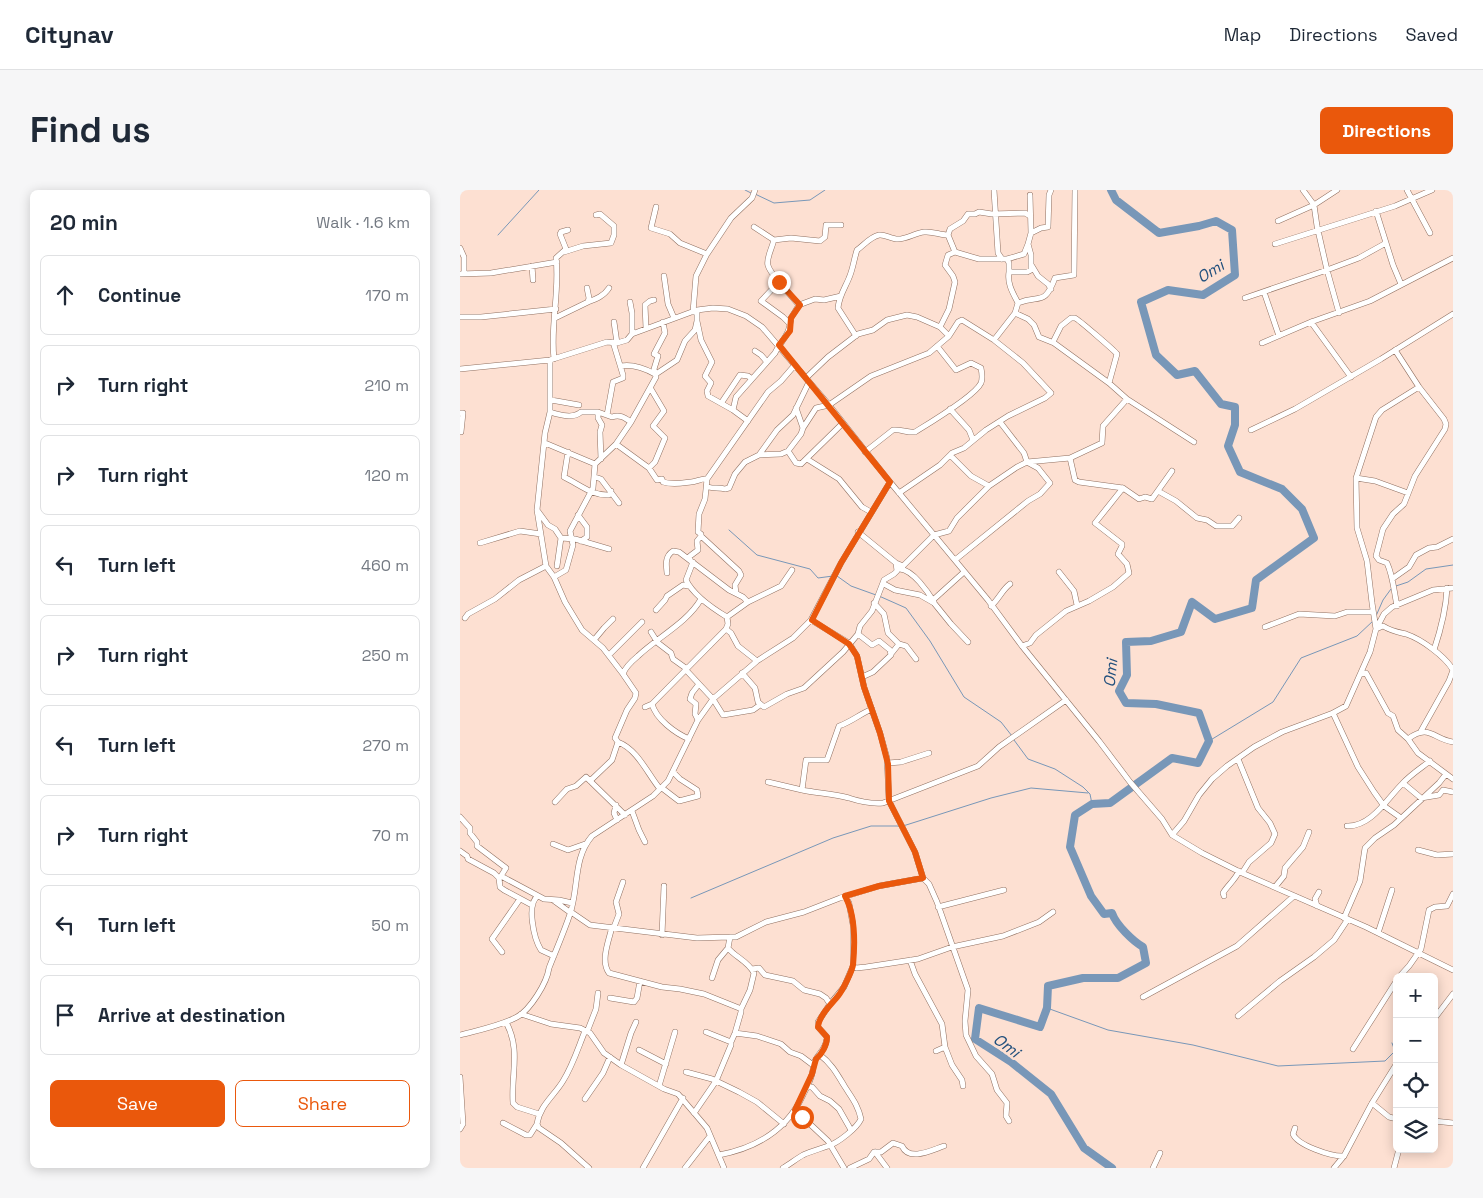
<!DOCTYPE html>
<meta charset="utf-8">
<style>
:root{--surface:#fff;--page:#f6f6f7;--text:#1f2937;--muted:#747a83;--line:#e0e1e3;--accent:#ea580c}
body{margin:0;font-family:"Space Grotesk",sans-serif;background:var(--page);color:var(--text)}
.controls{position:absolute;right:15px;bottom:15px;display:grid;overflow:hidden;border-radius:8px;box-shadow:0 2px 12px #0003}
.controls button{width:45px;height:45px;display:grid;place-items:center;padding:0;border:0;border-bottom:1px solid var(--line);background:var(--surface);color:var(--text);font:25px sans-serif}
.stop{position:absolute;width:15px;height:15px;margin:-11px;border:4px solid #ea580c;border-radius:50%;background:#fff}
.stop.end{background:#ea580c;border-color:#fff;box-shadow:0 1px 5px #0008}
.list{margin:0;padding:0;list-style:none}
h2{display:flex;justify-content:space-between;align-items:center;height:65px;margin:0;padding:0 20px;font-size:21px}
h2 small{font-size:16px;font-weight:400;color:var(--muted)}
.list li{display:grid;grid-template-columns:32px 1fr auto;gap:15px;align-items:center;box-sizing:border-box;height:80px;margin:0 10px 10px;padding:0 10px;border:1px solid var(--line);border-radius:8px}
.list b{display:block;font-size:19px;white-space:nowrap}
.list em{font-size:16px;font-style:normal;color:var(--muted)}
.actions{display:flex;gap:10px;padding:15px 20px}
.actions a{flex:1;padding:11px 0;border:1px solid var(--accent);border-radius:8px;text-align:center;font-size:18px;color:var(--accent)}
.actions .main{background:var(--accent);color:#fff}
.icon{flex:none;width:28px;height:28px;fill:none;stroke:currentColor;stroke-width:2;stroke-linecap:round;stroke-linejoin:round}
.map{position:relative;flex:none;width:993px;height:978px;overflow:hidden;border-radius:8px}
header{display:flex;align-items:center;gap:30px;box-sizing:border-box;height:70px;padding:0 25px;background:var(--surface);border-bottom:1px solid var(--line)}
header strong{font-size:24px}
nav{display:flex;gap:28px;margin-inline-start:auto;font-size:18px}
.intro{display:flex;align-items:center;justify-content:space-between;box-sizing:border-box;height:120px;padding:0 30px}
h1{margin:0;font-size:35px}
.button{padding:12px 22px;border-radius:8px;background:var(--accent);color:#fff;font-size:18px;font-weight:700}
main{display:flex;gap:30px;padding:0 30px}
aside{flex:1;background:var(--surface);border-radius:8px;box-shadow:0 2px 12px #0003}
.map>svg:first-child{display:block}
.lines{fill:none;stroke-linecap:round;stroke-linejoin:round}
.stream{stroke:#7897b8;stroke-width:1}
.river{stroke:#7897b8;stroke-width:8}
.minor-casing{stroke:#907061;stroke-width:6}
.minor{stroke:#fff;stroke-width:5}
.route{stroke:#ea580c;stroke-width:6}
.labels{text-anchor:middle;stroke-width:5;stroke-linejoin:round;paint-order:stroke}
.water-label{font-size:16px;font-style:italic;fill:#22507d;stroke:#fde0d2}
</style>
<header>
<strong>Citynav</strong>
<nav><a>Map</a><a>Directions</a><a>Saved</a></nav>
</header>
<div class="intro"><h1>Find us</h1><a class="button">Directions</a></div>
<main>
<aside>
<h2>20 min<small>Walk · 1.6 km</small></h2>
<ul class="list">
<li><svg class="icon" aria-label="ahead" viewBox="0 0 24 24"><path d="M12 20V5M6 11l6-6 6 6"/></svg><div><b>Continue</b></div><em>170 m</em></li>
<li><svg class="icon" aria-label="right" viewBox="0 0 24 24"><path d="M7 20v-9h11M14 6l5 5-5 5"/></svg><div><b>Turn right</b></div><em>210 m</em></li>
<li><svg class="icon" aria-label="right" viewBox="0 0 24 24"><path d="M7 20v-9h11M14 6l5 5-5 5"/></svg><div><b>Turn right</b></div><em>120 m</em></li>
<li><svg class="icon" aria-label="left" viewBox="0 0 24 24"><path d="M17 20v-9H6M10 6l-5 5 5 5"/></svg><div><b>Turn left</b></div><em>460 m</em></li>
<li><svg class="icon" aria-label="right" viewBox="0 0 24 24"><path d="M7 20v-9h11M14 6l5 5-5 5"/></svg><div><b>Turn right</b></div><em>250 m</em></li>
<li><svg class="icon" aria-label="left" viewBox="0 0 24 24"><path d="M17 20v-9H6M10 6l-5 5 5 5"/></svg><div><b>Turn left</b></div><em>270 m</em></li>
<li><svg class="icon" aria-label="right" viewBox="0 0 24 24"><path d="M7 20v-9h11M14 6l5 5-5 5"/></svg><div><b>Turn right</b></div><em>70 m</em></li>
<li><svg class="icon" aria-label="left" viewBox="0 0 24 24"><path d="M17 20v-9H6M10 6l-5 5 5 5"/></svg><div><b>Turn left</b></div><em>50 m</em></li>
<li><svg class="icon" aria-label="arrive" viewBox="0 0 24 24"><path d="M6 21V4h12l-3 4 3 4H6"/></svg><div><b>Arrive at destination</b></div></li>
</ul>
<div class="actions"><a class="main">Save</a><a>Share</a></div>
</aside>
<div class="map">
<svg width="993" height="978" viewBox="0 0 993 978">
<rect width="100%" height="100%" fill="#fde0d2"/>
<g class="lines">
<!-- stream -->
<path class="stream" d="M285 0 291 3
M295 4 314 13 350 10 365 0
M38 45 79 0
M269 340 297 365 350 379 358 388 373 386
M377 386 391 396 416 405
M936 396 948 392 966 379 993 375
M419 406 446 418 470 451 504 507 541 532 552 546
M916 426 923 410 931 399
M554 550 568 569 595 579 623 597 630 604 632 614
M749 551 813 512 841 468 897 446 913 431
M443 636 531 608 571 598 628 603
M231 708 373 648 411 636H439
M587 818 648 840 733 855 818 876 925 871 935 861 932 853"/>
<!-- river -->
<path class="river" d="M651 0 656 10 699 43 739 36 756 31 772 40 775 85 743 105 708 100 681 112 696 165 717 185 735 181 761 214 775 217V235L768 256 780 282 822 299 842 319 854 348 796 390 792 418 755 429 732 412 721 442 691 451 666 452 667 485 659 501 666 513 696 514 739 523 749 551 738 573 712 568 650 613 632 614 615 625 610 657 631 706 644 724 652 723C656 735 673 751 683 757L686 773 658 788H623L588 796 587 818 580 837 519 818 515 849 551 872 591 904 624 958 652 978"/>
<!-- minor casing -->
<g class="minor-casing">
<path id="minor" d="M534 0 538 63 542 69
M843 0 854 15 857 36 867 80 899 68 926 53
M947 0 970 43
M196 17 191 38 210 44 220 53 247 64
M916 21 933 75 941 94
M818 31 854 15 877 0
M294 37 314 50 331 48 360 51 365 47 366 35H381
M571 43 581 38 588 37 589 5 591 0
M488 45 490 39 503 31 508 24H515L519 22 532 24 565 23 570 26
M815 54 935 16 972 0
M0 58 4 67V84
M104 62 123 56 151 53 154 45V36L140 24 136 25
M547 69 564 64 568 54
M72 76 73 90
M572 76 578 86 588 94 591 99
M0 84 31 83 97 72
M204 86 208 114 214 128
M319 92 339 115
M804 102 819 146
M785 108 867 80 879 123
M128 112C136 109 144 106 149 98
M170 112 172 123V144
M558 113C553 103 547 94 549 82H567L571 80V65L568 54 571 43 570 5
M233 122 236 86 247 64 271 28 292 8 295 0
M555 123 568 129 574 135 579 147 594 153 649 193 667 209 734 252
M0 127H21L96 119
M95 128 128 112 129 108 127 98
M237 131 241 150 252 172 245 186 251 193 247 201 248 206 273 220
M154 132 157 153
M851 132 891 187
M330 134 331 128 339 115 355 109 364 110 381 106
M480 137 489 119 495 92 493 86 485 75 488 65 495 62 519 69H547L549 73V82
M186 138 185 115 190 111 194 110
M396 146 378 118C379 106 385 98 389 88 393 79 394 69 397 60 404 55 410 47 419 45 425 44 431 49 438 49 447 49 455 43 464 42 473 41 480 45 488 45L495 62
M593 152 601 136 611 128C612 128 613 128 615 128 618 129 655 161 657 164L649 193
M802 153 851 132 910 111 993 68
M935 160 959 197 984 229 986 234 985 239 955 286 944 314 933 324 923 339 916 366 919 370 927 373C933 386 934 401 937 416
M295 161 301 165 307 172
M94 169C90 135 100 102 96 68L106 59 100 44 101 42 108 40
M90 170V222L85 243 77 320 86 376 94 387 105 412 122 440 143 458 163 484
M161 176C173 174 184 178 195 184
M0 179 90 170 147 152 157 153 167 150 172 144 237 120 253 118 268 119 286 126 302 137 369 215 430 292 528 410 562 456 639 551 670 592 702 629 712 645 742 663 782 683 906 737 993 780
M196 184 217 170 225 151 235 140 237 131V120
M346 188 368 167 398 144 413 140 427 130 447 125 457 127 480 137 489 146
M959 197 922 220 916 227 896 288 897 338 907 371 912 413 916 439 923 436C931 441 937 442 946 444 961 449 985 466 993 480L989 491 961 541
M91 210 119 215
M262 212 280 185 288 186 292 189
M490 219 509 240 513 250
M90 222C100 225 113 229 121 222H138L152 227C160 224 165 228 171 232
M138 222V228L142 235 140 242 141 269
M0 223H3L1 242
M147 225 153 192 163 188V185L153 152
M288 231 273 220 276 207 315 163C320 152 329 146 330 134L323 127 301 111 319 92C302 72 307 73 314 50
M343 238 356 218 369 215 411 186 469 163 489 146 498 132 502 130 534 150 555 123 558 113C580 104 584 117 595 88L614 85 615 0
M791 240 835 219 921 169 993 124
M85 253 135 274
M156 254 189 278 197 290 202 289 203 292C213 295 222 293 231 292 237 292 241 288 247 289
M328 261 336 273 341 274 383 233
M108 262 104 287C119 294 132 306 149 305L151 301
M405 262 433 240C441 239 447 243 455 242 468 234 515 206 521 193 523 188 522 183 521 178L511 173 496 180 477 156
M299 265 321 264 328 261 341 244 343 238 336 218
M490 265 511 286 529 296 557 277 567 272 610 268 615 290 619 292 663 298 635 333 662 354V356L658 364 667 374 669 383 653 397 629 411 606 421 576 445 570 453 562 456
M610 268 642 253 643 236 667 209
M347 269 379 289 402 317 411 322
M189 278 195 272 205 248 193 236 204 221 191 199
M135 287 141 289 159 313
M896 288 915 291 948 303
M248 297C254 299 259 297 265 299L269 298 275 284 285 272 299 265 317 240 333 225 349 192
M663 298 679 309 685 307 692 309 712 281
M698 301 716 311 737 328 747 330 756 336H772L779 328
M439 303 480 275 492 263 504 258 526 240 548 226 585 208 591 203 563 173 534 150
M77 320 88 335 95 339 101 348 97 376
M118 325 127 337V347L121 351
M241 346 279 381 281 385 275 395 276 403
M101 348 115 349 149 359
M20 353 60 341 81 344
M230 369V366L238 360 237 351 241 346V344L238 342 239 324 245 309 247 289 308 202 321 191 334 176
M495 370 568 311 580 304 590 293 578 278 567 272 564 263 540 232
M233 372 226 390C234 406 252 418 267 427L288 412 321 396 332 380
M436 373 443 376 474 345 489 341 497 328 529 296
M440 379C453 380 468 402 474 412
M599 382 614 401 617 415
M207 383C206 374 205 366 213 361L219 362 269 400 283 407 288 412
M94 387 106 380 113 355 110 341 133 298 135 274 156 254 171 232 196 187 194 179 198 166 194 164 205 143 203 132
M932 389 949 377 956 365 969 358 977 357 993 349
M424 394 435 400 460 405 474 413 491 434 508 452
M473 410 504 382
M414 413 424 424 428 443 439 454
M531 416C539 409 542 400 550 394
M196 420 205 410 207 406 223 395 228 396
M5 428 8 424 35 409 59 390 86 376
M351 430 389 453 397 466 404 497 420 543 427 568 429 611 455 662 463 688 469 694 477 712 508 800 505 831 506 845 516 866 532 884 537 900 547 913 546 926 549 931
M805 437 839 424 875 426 887 422H913
M266 439 271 443 278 456 297 471
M191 442 198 453 211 463 213 469 227 479
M398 444 412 455 419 451 430 460 431 465 413 482 402 487
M134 450 144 438 153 429
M974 460C981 439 986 421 987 398
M431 464 439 454 446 456 456 469
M149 465 182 432
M226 480 253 509 263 525 293 520 300 515
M282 483 295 498 298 512 304 517 327 504 344 498 383 462 398 444 400 436 412 421 424 390 434 384 437 381 436 373 398 342
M901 484 906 483 928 523 933 526 938 540 948 549 958 563 993 589
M192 514C196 529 215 543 229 549
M185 517 192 514 266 439 268 434 267 427
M873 523 898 577 914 602 924 616 941 628
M238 530 235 524 236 514 230 509 232 503 239 494
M948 549C969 533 973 549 993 552
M778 569 798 618 810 633 815 644 811 653 789 672 782 683
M428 573 441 572 469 563
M130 591 152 570 158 552
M308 592 342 600 346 570H367L379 536C391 532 400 524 412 519
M943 593 961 608 979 605 983 600 993 602
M202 598 219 611 238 606 237 600 220 589 213 582
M200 599C187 583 178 560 158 552L155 548 167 520 175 508 176 503 163 484C165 477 172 471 178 466 198 447 227 433 241 409
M342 600C357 603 374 604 389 608 401 612 410 614 423 613L518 576 539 557 606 510
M95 612 107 599 116 596 126 587 165 625
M156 615 154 623 157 630
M172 621 179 640 185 652
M0 627 10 638V643L17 652V656L46 678 41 686 84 709 99 710 112 713
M887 636C911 637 927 609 942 594 950 585 961 578 970 571
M712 645 724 631 739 605 752 589 767 576 794 557 822 542 873 523 886 516 910 462 916 439 924 424 932 417 973 400 993 398
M93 654 108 660 125 654
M958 660 977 665 993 664
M0 661 7 666 8 669 34 683 39 688 40 697 44 700 72 715
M815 697 824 686 825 678 843 657 849 642
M78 706C66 714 74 749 81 760L94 766
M764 706 763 703C768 695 775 690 779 681
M93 710 111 723
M857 716 855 709 859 702
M478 717 544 700
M111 722 130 735 237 748 270 747H276L306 732 344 722 380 708 419 696 463 688
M884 728 900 691 905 658 915 648 934 635 979 593 986 584
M152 737C149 750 140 771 149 783L202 797 220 799 244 804 279 818 281 819V822L275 843 271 852
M154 737 159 724 156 712 163 692
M918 743 932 700
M202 745 204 696
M268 758C275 767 288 771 294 783L290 800 281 819
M42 762 32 749 60 709
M450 770 455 784 482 834 485 857 476 861
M393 776 396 778 406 777 458 769 492 757 543 746 579 732 593 722
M939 787 949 776 961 759 969 720 975 717 987 716 993 704
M252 788 258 770 268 758 270 747
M683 807 777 756 834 706
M150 808 174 812 177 808 180 791
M370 814 384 797 393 776V735L389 713 385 706
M61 824 91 834 120 838 130 843 144 863 161 875 204 899 218 904 247 938 264 978
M778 826 820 791 854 767 874 750 888 729
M974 829 993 804
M46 832C61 860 51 883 53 913L57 917 79 924
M125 841C118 858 113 875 103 891 94 906 80 915 77 934L79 938 101 953 129 978
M127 842 136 819 138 803
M275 843 297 846 321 854 330 862 341 866 353 875
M0 845C19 840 40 836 57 827 70 820 87 793 89 778 96 760 104 742 110 724 119 697 113 668 132 646L193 606 208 591 238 530 253 509 297 471 333 448 351 430 381 373 430 292
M485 857 492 875 502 890 503 896
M893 859 937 790
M179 860 206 874
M161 875 171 843 176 832
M226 882 252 889 279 902 297 912 324 934
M0 887 3 934 0 939
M199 896 215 842
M347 897H352L360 906 370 911 379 919 391 940
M125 909 143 883 150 867
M912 913 929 927 937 929
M335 920 368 951 384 978
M234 923 256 891 271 855V852L246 842
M974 931 993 933
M43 933 66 945H70L77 934
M835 938 833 944C837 955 872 967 884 966
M415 962 427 978
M259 965C296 958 327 940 343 905 346 899 350 892 352 884 353 881 353 877 354 873 357 864 367 859 367 847L358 837V832L370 814 366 808 360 804 344 800 333 791 305 785 299 778 292 779
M183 978 223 908
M225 978 250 946
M323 978C330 974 336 969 343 965 351 961 360 959 368 956 378 953 397 938 401 929 398 915 392 908 385 897 377 884 372 874 360 865
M390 978 409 969 414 962H421L433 953 442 956C449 972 472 960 484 956
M693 978 700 963
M874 978 884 966 912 913 937 873
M934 978 939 959"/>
</g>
<!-- minor -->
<use href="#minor" class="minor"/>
</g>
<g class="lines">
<!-- route -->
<path class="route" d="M319 92 340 115 331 128 330 141 319 155 430 292 381 373 352 430 389 454 397 466 404 497 420 543 428 574 429 611 455 662 463 688 419 696 385 706C395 724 395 754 393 775 392 781 383 800 378 806 372 814 359 825 358 837L367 847C367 855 362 864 356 869L352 884 335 920 342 927"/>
</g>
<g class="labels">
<!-- water labels -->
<g class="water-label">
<text transform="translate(750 81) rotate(-32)" y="6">Omi</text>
<text transform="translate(650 483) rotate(-84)" y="6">Omi</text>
<text transform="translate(547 855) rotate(36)" y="6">Omi</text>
</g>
</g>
</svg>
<div class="controls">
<button>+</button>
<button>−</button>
<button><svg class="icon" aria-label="locate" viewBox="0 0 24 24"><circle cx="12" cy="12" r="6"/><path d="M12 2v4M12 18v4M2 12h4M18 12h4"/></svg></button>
<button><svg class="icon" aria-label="layers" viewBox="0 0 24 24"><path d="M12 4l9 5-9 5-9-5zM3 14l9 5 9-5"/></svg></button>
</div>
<div class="stop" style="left:342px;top:927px"></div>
<div class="stop end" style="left:319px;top:92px"></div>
</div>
</main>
